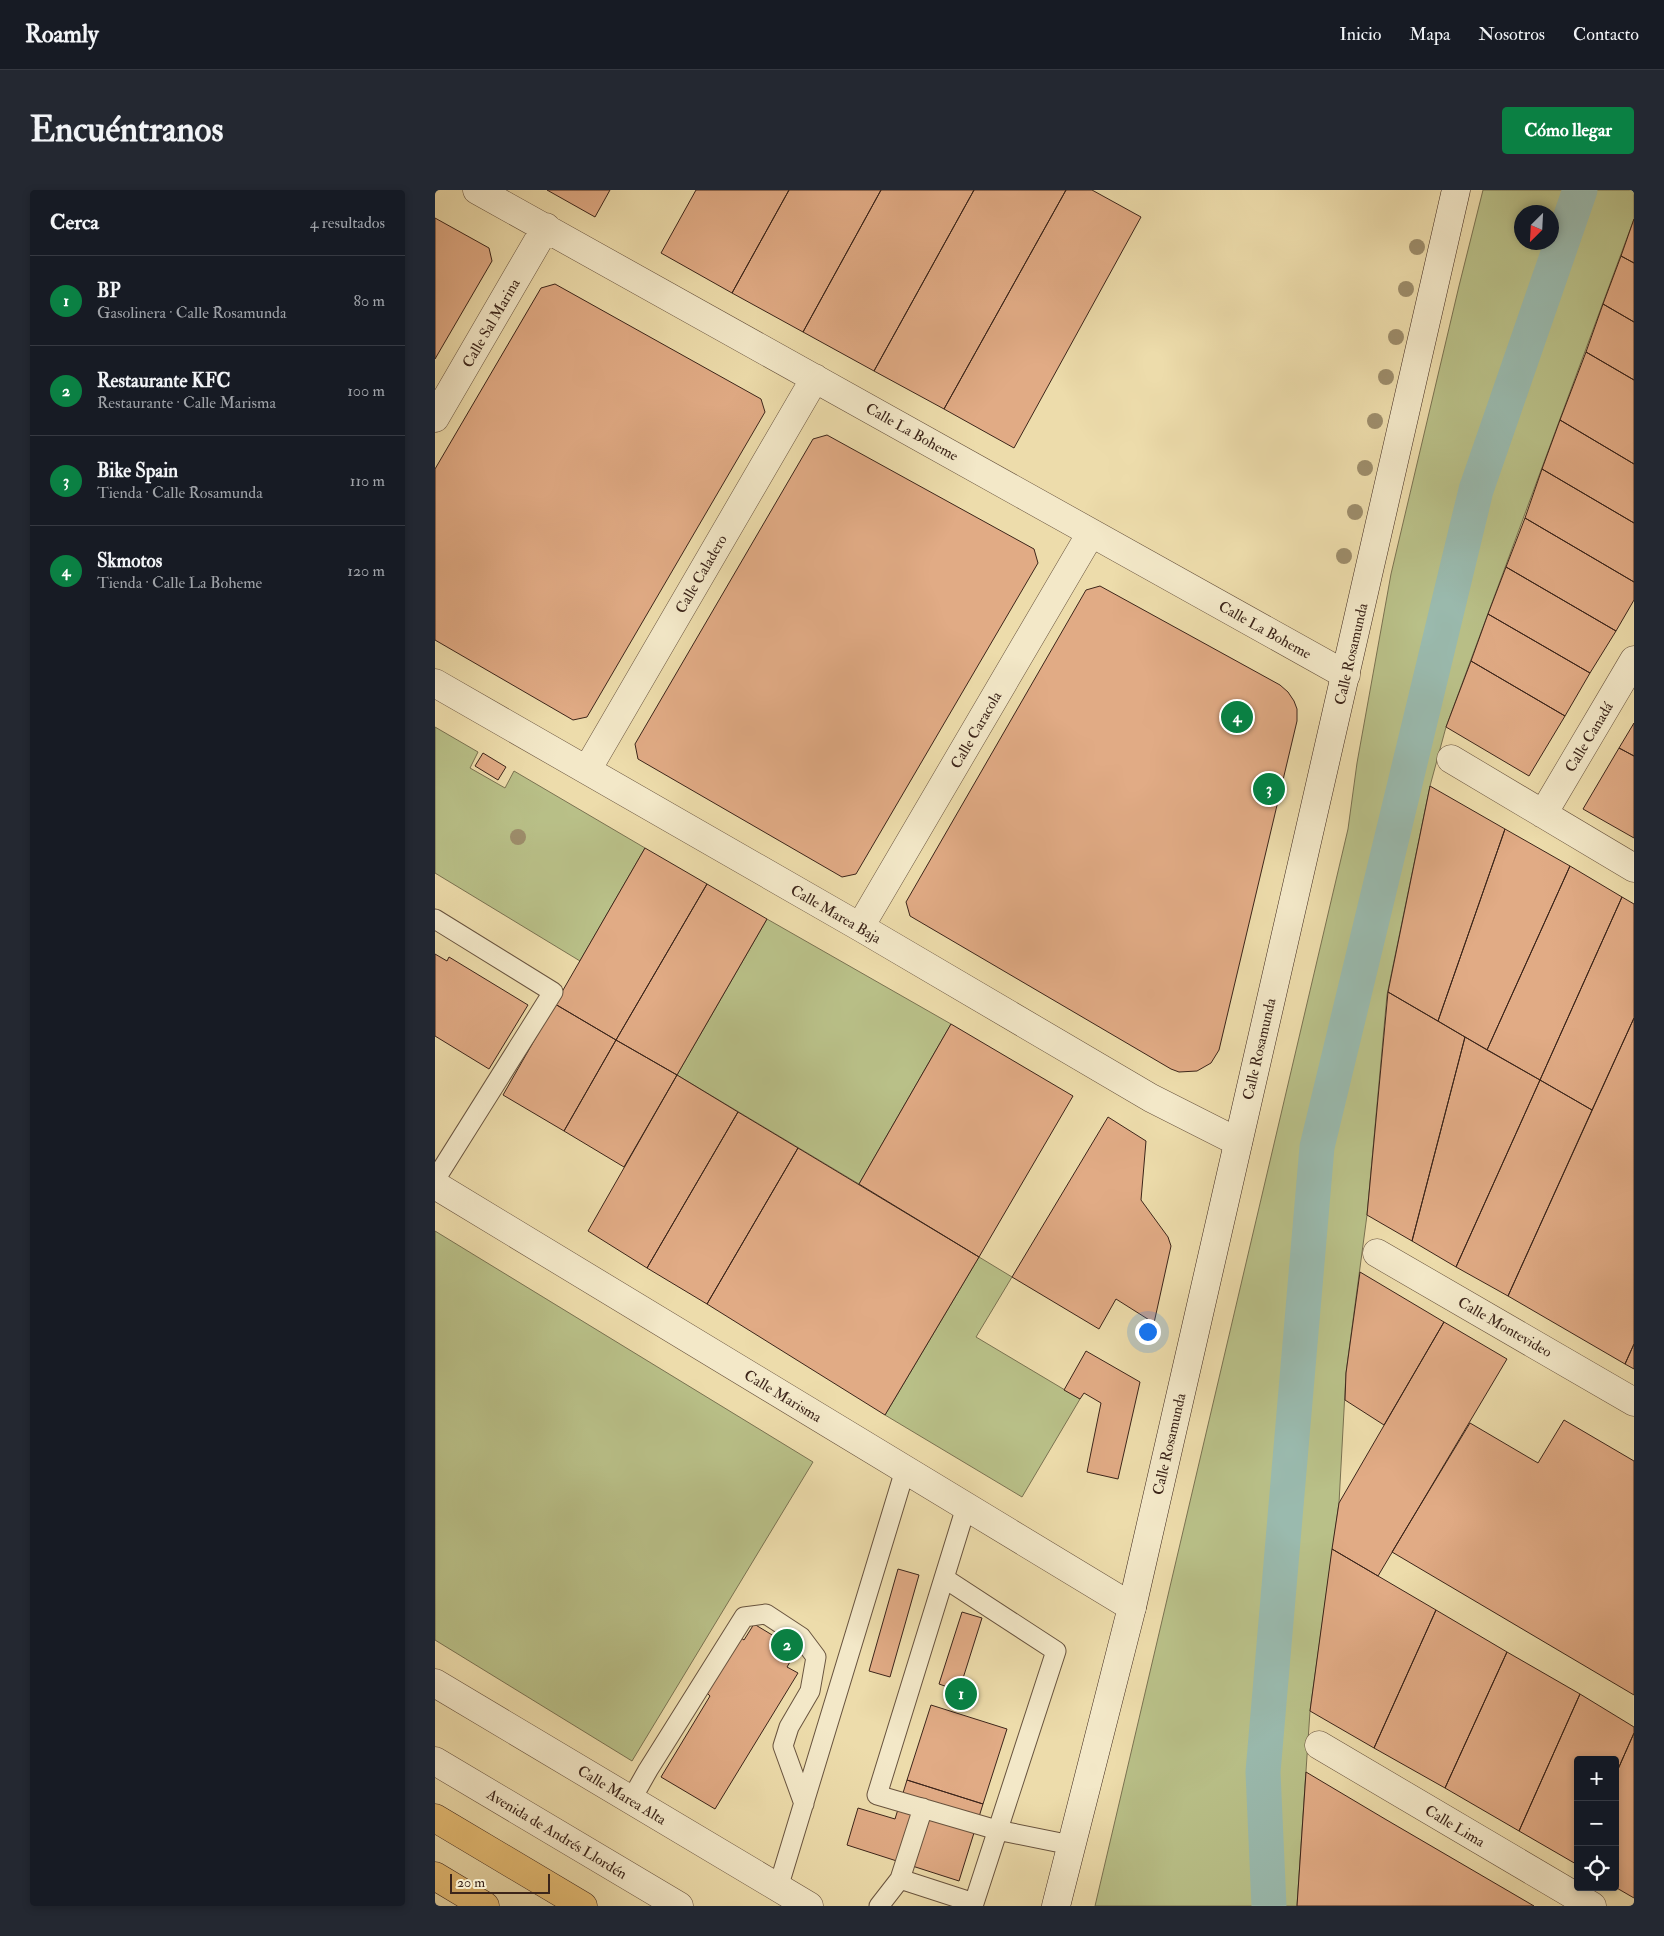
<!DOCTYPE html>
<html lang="es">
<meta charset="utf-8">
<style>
:root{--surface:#171b24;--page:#242831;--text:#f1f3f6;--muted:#9ea1a6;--line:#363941;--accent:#0b8043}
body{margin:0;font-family:"IM FELL Double Pica",serif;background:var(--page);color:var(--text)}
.controls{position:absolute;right:15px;bottom:15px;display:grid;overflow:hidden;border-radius:5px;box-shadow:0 2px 8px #0003}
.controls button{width:45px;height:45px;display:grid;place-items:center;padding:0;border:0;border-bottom:1px solid var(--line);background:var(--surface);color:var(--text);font:25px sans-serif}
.compass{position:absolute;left:1079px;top:15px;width:45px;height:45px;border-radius:50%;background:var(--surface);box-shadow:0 2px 8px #0003;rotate:204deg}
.scale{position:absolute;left:15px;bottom:12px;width:100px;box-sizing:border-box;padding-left:5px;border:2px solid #3c251a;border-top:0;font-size:14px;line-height:18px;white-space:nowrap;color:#3c251a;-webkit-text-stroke:4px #f3e8c8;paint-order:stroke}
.you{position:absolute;left:712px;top:1141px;width:18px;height:18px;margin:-12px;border:4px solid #fff;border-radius:50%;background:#1a73e8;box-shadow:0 0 0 8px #1a73e833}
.badge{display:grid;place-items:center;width:32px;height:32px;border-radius:50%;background:var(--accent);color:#fff;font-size:16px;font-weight:700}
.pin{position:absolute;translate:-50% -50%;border:2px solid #fff;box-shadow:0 1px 5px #0006}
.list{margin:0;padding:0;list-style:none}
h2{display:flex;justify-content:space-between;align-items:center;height:65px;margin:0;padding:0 20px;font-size:21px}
h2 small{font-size:16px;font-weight:400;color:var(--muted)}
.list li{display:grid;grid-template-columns:32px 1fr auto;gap:15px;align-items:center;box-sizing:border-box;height:90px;padding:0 20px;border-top:1px solid var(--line)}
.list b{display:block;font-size:19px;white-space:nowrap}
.list p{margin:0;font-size:16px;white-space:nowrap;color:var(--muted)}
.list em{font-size:16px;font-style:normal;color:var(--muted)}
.icon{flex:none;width:28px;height:28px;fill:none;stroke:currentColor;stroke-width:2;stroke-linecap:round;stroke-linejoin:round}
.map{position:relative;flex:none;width:1199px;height:1716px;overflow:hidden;border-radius:5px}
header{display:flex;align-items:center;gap:30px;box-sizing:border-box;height:70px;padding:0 25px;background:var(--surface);border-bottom:1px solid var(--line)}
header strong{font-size:24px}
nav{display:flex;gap:28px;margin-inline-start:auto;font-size:18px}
.intro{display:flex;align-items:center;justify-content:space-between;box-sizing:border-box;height:120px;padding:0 30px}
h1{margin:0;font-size:35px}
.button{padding:12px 22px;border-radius:5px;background:var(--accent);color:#fff;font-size:18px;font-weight:700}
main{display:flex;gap:30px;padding:0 30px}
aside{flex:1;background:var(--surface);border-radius:5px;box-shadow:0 2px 8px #0003}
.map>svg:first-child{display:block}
.green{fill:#b9c088;stroke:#7a7251;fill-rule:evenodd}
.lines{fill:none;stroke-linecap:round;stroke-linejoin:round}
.canal{stroke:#9abaae;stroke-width:35}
.building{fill:#e1ab85;stroke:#3c251a}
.lane-casing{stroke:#68533e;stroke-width:21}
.street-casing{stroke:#68533e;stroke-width:29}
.secondary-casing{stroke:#3c251a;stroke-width:29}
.highway-casing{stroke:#3c251a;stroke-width:29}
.lane{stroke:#f3e8c8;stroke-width:19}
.street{stroke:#f3e8c8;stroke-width:28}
.secondary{stroke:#f3e8c8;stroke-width:28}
.highway{stroke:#e6be76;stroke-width:28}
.tree{fill:#9d8d6b}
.labels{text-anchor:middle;stroke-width:4;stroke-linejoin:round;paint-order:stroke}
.street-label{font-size:15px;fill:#3c251a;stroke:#f3e8c8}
</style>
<header>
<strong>Roamly</strong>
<nav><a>Inicio</a><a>Mapa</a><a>Nosotros</a><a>Contacto</a></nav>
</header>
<div class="intro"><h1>Encuéntranos</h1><a class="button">Cómo llegar</a></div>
<main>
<aside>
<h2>Cerca<small>4 resultados</small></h2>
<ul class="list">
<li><span class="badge">1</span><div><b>BP</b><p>Gasolinera · Calle Rosamunda</p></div><em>80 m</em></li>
<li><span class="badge">2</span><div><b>Restaurante KFC</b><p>Restaurante · Calle Marisma</p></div><em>100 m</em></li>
<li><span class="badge">3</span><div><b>Bike Spain</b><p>Tienda · Calle Rosamunda</p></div><em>110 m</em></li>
<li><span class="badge">4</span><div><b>Skmotos</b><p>Tienda · Calle La Boheme</p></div><em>120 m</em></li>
</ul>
</aside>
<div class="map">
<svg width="1199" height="1716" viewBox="0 0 1199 1716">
<rect width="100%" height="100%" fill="#eddcab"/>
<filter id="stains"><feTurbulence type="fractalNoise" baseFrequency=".004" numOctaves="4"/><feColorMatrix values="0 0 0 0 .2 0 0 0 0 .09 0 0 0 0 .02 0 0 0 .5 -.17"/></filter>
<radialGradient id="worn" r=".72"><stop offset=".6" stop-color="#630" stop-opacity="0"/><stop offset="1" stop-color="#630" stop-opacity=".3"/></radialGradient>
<!-- green -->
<path class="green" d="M1048 0H1199V29L1011 537 995 596 952 805 932 1025 911 1183 904 1313 875 1521 862 1716H660L913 639 922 573 956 384 1024 96ZM1086 22H1116V52H1086Z
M0 537 43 562 35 578 70 598 79 581 210 658 145 771 0 683Z
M332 729 516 834 424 994 242 885Z
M0 1041 378 1272 197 1571 0 1450Z
M544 1067 577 1087 541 1147 645 1209 587 1307 450 1225Z"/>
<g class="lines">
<!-- canal -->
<path class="canal" d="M834 1716 828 1582 882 957 1041 300 1145 0"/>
</g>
<!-- building -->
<path class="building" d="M112 0H175L160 27Z
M261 0H354L297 103 226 63Z
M354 0H446L368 142 297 103Z
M446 0H539L439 181 368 142Z
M539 0H631L509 219 439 181Z
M631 0H657L706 27 579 258 509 219Z
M0 28 54 58 57 71 0 169Z
M1199 29V73L1186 66Z
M1186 66 1199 73V132L1168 114Z
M120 94 326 209 330 222 152 527 138 530 0 450V279L106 98Z
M1168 114 1199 132V190L1151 162Z
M1151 162 1199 190V274L1125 230Z
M1125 230 1199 274V333L1107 279Z
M392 245 599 359 603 373 421 684 407 687 203 569 200 554 378 249Z
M1107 279 1199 333V392L1090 328Z
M1090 328 1199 392V410L1181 441 1071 377Z
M1071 377 1181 441 1155 483 1053 424Z
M665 396 845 495 853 502 859 511 862 519V531L857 552 784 860 776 873 762 881 744 882 736 879 475 726 471 712 651 400Z
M1053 424 1155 483 1130 526 1036 471Z
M1036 471 1130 526 1094 586 1011 537Z
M1199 533V566L1184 558Z
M1184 558 1199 566V648L1148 619Z
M48 563 71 577 63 590 40 576Z
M995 596 1070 639 1003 831 953 802Z
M1070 639 1135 676 1052 860 1003 831Z
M210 658 272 694 181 850 120 814Z
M1135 676 1187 707 1105 890 1052 860Z
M272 694 332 729 242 885 181 850Z
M1187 707 1199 714V828L1157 920 1105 890Z
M0 764 12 771 14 767 93 815 54 879 0 846Z
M953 802 1030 847 977 1051 932 1025Z
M120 814 181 850 129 941 68 905Z
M1199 828V1154L1190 1174 1073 1106Z
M516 834 638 906 544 1067 424 994Z
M1030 847 1105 890 1021 1077 977 1051Z
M181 850 242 885 189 977 129 941Z
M242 885 303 922 212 1078 153 1041Z
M1105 890 1157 920 1073 1106 1021 1077Z
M303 922 363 958 272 1114 212 1078Z
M673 927 711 951 706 1010 733 1047 736 1056 719 1133 681 1109 664 1139 577 1087Z
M363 958 544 1067 450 1225 272 1114Z
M925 1082 1009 1132 949 1235 910 1210 911 1183Z
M1009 1132 1072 1169 943 1386 897 1359 904 1313Z
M1199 1154V1179L1190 1174Z
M651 1161 705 1192 683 1289 652 1282 666 1213 649 1203 645 1209 629 1200Z
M1129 1230 1199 1271V1505L957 1362 1035 1233 1103 1273Z
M897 1359 1001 1420 939 1558 875 1521Z
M463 1379 484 1385 455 1487 434 1481Z
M1001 1420 1072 1462 1010 1598 939 1558Z
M527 1422 547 1428 524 1501 504 1494Z
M319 1434 362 1460 352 1477 363 1483 280 1619 226 1587 275 1506 272 1503 306 1448 309 1450Z
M1072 1462 1145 1504 1084 1641 1010 1598Z
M1145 1504 1199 1537V1543L1180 1586V1570H1143V1671L1141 1674 1084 1641Z
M496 1515 572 1539 548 1614 472 1590Z
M1199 1543V1708L1180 1697V1586Z
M871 1582 950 1629 1099 1716H862Z
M472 1590 548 1614 524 1691 412 1655 423 1618 460 1629Z"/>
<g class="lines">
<!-- lane casing -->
<g class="lane-casing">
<path id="lane" d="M0 729 118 802 0 990
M531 1317 442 1605 562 1640 636 1655
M196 1610 213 1580 309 1427 331 1424 366 1447 381 1467 375 1501 354 1537 348 1556 369 1614
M465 1689 488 1618
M343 1698 470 1280
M444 1716 465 1689 539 1713 621 1461 509 1388"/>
</g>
<!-- street casing -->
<g class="street-casing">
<path id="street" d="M42 0 911 485
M0 228 111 37
M0 493 425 737 716 908 803 952
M1016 569 1199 678
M152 580 380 188
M1108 624 1199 470
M425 737 656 343
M0 995 697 1417
M942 1063 1199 1212
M0 1493 374 1716
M884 1555 1157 1716
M0 1571 244 1716"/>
</g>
<!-- secondary casing -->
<g class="secondary-casing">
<path id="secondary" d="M621 1716 697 1417 1021 0"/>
</g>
<!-- highway casing -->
<g class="highway-casing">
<path id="highway" d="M0 1628 148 1716
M0 1686 50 1716"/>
</g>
<!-- lane -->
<use href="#lane" class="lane"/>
<!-- street -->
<use href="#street" class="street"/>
<!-- secondary -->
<use href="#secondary" class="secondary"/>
<!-- highway -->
<use href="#highway" class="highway"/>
</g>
<!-- trees -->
<g class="tree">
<circle cx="982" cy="57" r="8"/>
<circle cx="971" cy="99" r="8"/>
<circle cx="961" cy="147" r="8"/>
<circle cx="951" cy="187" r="8"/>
<circle cx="940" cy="231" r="8"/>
<circle cx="930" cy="278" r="8"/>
<circle cx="920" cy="322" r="8"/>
<circle cx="909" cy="366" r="8"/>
<circle cx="83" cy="647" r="8"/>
</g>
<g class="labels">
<!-- street labels -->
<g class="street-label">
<text transform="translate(56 133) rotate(-60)" y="5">Calle Sal Marina</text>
<text transform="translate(477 242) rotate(29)" y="5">Calle La Boheme</text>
<text transform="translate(266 384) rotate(-60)" y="5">Calle Caladero</text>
<text transform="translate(830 440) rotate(29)" y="5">Calle La Boheme</text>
<text transform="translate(916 464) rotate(-77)" y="5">Calle Rosamunda</text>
<text transform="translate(541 540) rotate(-60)" y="5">Calle Caracola</text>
<text transform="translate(1154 547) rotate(-59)" y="5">Calle Canadá</text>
<text transform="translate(401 724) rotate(30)" y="5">Calle Marea Baja</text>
<text transform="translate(824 859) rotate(-77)" y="5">Calle Rosamunda</text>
<text transform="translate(1070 1137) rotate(30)" y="5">Calle Montevideo</text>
<text transform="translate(348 1206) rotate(31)" y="5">Calle Marisma</text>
<text transform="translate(734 1254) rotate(-77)" y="5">Calle Rosamunda</text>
<text transform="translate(187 1605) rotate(31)" y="5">Calle Marea Alta</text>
<text transform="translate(1020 1636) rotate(31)" y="5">Calle Lima</text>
<text transform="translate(122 1644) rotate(31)" y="5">Avenida de Andrés Llordén</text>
</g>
</g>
<rect width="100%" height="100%" filter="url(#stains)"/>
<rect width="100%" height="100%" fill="url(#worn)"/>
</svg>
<div class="controls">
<button>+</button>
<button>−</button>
<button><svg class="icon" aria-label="locate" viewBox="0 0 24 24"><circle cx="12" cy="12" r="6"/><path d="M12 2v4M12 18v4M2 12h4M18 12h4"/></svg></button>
</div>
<svg class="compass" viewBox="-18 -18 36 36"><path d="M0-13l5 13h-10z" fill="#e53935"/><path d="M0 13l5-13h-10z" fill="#9ea1a6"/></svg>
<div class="scale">20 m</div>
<div class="you"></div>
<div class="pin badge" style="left:526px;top:1504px">1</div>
<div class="pin badge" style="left:352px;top:1455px">2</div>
<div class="pin badge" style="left:834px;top:599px">3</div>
<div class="pin badge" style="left:802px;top:527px">4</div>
</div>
</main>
